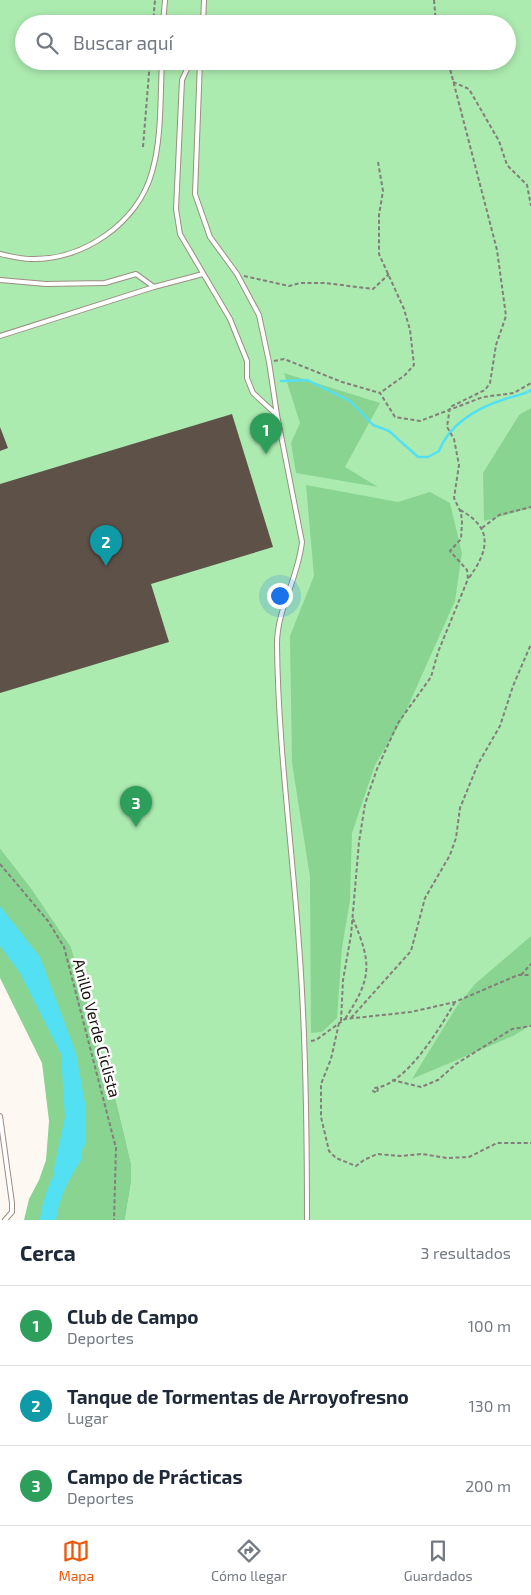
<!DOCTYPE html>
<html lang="es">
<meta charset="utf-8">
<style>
:root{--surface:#fff;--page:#f6f6f7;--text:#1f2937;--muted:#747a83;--line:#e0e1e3;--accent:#ea580c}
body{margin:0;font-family:"Exo 2",sans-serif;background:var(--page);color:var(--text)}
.you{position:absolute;left:279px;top:595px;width:18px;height:18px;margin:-12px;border:4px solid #fff;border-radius:50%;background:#1a73e8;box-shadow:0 0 0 8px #1a73e833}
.badge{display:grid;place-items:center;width:32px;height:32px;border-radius:50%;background:var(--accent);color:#fff;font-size:16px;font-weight:700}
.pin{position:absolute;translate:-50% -41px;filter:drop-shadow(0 1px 2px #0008)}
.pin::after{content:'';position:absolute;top:26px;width:18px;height:15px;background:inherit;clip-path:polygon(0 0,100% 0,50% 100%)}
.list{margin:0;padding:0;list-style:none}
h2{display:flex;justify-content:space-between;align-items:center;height:65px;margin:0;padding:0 20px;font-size:21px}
h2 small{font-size:16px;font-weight:400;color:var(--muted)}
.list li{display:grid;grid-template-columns:32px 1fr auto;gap:15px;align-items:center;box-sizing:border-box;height:80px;padding:0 20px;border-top:1px solid var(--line)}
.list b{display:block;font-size:19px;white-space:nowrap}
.list p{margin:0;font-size:16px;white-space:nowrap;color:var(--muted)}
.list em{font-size:16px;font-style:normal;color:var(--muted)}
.icon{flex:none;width:28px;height:28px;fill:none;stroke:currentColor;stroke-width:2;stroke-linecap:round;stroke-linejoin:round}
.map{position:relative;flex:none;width:531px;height:1220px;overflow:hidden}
.search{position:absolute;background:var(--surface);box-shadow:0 2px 8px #0003;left:15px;right:15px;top:15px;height:55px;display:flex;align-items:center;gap:12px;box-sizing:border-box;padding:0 18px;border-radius:28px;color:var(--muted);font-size:19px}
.sheet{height:305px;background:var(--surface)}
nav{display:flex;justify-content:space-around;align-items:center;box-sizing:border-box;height:70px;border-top:1px solid var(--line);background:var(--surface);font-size:14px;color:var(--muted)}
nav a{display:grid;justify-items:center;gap:2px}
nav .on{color:var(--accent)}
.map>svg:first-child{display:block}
.green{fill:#acebb0;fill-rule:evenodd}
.forest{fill:#89d490}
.water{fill:#54e0f3}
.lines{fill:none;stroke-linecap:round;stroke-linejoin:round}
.stream{stroke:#54e0f3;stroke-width:2.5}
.river{stroke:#54e0f3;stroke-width:16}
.building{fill:#5e5148}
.service-casing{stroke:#9c8e83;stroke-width:6}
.path{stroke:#837e79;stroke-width:2;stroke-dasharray:4 2.5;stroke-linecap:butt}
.service{stroke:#fff;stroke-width:4}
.labels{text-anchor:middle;stroke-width:5;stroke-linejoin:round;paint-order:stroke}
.street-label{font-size:16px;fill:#16110d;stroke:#fff}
</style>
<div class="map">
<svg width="531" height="1220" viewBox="0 0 531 1220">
<rect width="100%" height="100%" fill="#fef8f3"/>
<!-- green -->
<path class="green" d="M0 0H531V1220H125L131 1183V1163L117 1104 71 947 31 888 0 848ZM24 24H507V61H24Z"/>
<!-- forest -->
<path class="forest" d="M284 373 380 403 345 467 378 487 296 473 291 443 300 423Z
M531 408V508L484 521 483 473 519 415Z
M306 485 398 502 430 492 450 503 462 553 455 601 401 722 375 765 352 833 350 900 342 948 337 1018 322 1032 311 1033 310 877 292 763 290 636 314 576Z
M0 848 31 888 71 947 117 1104 131 1163V1183L125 1220H24L29 1199 39 1180 46 1160 49 1121 42 1063 0 978Z
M531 936V1025L513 1036 412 1079 457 1006 475 984Z"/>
<!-- water -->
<path class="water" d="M0 906 40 957 76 1053 86 1109V1142L71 1173H53L65 1117 61 1054 20 973 0 946Z"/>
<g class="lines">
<!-- stream -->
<path class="stream" d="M281 381 307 380 350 401 373 425 389 431 418 457H428L439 451C450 423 477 408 505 399 514 396 523 395 531 390"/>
<!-- river -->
<path class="river" d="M48 1220C51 1195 61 1177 74 1156"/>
</g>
<!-- building -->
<path class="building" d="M232 414 273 547 151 584 169 642 0 693V484Z
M0 427 8 448 0 451Z"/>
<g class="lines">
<!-- service casing -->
<g class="service-casing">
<path id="service" d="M163 24 165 0
M203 24 204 0
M198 61 188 67 182 80 176 209 180 234 230 319 247 361V378L253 393 277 415
M200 61 195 194 210 237 237 274 259 315 269 362 277 415 302 542C298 579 277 609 277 644 278 744 292 845 299 945 306 1036 307 1128 307 1220
M0 254C10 256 20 259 30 259 83 261 138 223 152 172 162 137 160 98 162 61
M0 280 46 284 105 283 136 274 154 287
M0 336 154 287 203 274
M0 1116 12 1203V1212L5 1220"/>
</g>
<!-- path -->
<path class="path" d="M434 0 436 24
M153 24 155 0
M453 82 469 89 499 141 507 165 527 185 531 206
M143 147 150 61
M378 162 383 191 379 215V254L404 309 410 330 414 365 405 375 380 393
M244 276 289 286 300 283H325L373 289 389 274
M274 361 284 359 342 382 380 393 395 417 420 421 483 397 514 393 531 383
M460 510C494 528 489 551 468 579
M482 528 499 515 531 507
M0 864 48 921 64 947 116 1148 114 1220
M521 975 531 964
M351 1018 411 951 425 898 450 855 456 838 460 808 478 764 500 726 513 686 531 644
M345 1019C372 978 372 964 353 919
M341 1021 343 980 351 935 359 842 365 804 377 769 398 723 431 677 438 652 468 579 467 570 450 551 461 539 462 522 461 513 454 498 459 465 454 439 447 427 450 407 485 390 490 383 496 345 506 316 497 250 448 61
M339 1023 331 1059 321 1084V1117L329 1151 336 1158 356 1166 364 1160 377 1154 401 1156 422 1154 447 1158 469 1157 497 1143H531
M311 1041 316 1040 345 1019 411 1012 455 1002 518 975H531
M392 1080 421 1087 438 1080 456 1064 512 1029 531 1026
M378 1088 377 1093 373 1091 374 1088C406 1086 441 1026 455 1002"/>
<!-- service -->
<use href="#service" class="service"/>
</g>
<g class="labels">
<!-- street labels -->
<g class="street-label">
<text transform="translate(97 1028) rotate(75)" y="6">Anillo Verde Ciclista</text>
</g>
</g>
</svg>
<div class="you"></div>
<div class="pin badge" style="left:266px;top:454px;background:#2e9e5b">1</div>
<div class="pin badge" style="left:106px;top:566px;background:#0f9aa8">2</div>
<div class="pin badge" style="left:136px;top:827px;background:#2e9e5b">3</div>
<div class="search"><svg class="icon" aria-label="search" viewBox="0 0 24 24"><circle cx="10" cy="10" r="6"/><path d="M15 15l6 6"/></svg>Buscar aquí</div>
</div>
<section class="sheet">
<h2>Cerca<small>3 resultados</small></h2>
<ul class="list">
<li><span class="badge" style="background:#2e9e5b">1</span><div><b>Club de Campo</b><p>Deportes</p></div><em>100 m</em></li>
<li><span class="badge" style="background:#0f9aa8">2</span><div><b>Tanque de Tormentas de Arroyofresno</b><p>Lugar</p></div><em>130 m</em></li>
<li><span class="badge" style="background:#2e9e5b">3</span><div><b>Campo de Prácticas</b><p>Deportes</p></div><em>200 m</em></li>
</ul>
</section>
<nav>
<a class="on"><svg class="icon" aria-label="map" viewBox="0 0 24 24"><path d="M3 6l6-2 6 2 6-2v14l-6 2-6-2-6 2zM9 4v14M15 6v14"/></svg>Mapa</a>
<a><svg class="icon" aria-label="directions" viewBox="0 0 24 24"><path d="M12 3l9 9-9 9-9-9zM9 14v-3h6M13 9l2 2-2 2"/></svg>Cómo llegar</a>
<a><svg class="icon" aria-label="saved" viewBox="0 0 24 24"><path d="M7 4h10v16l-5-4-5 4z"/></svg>Guardados</a>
</nav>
